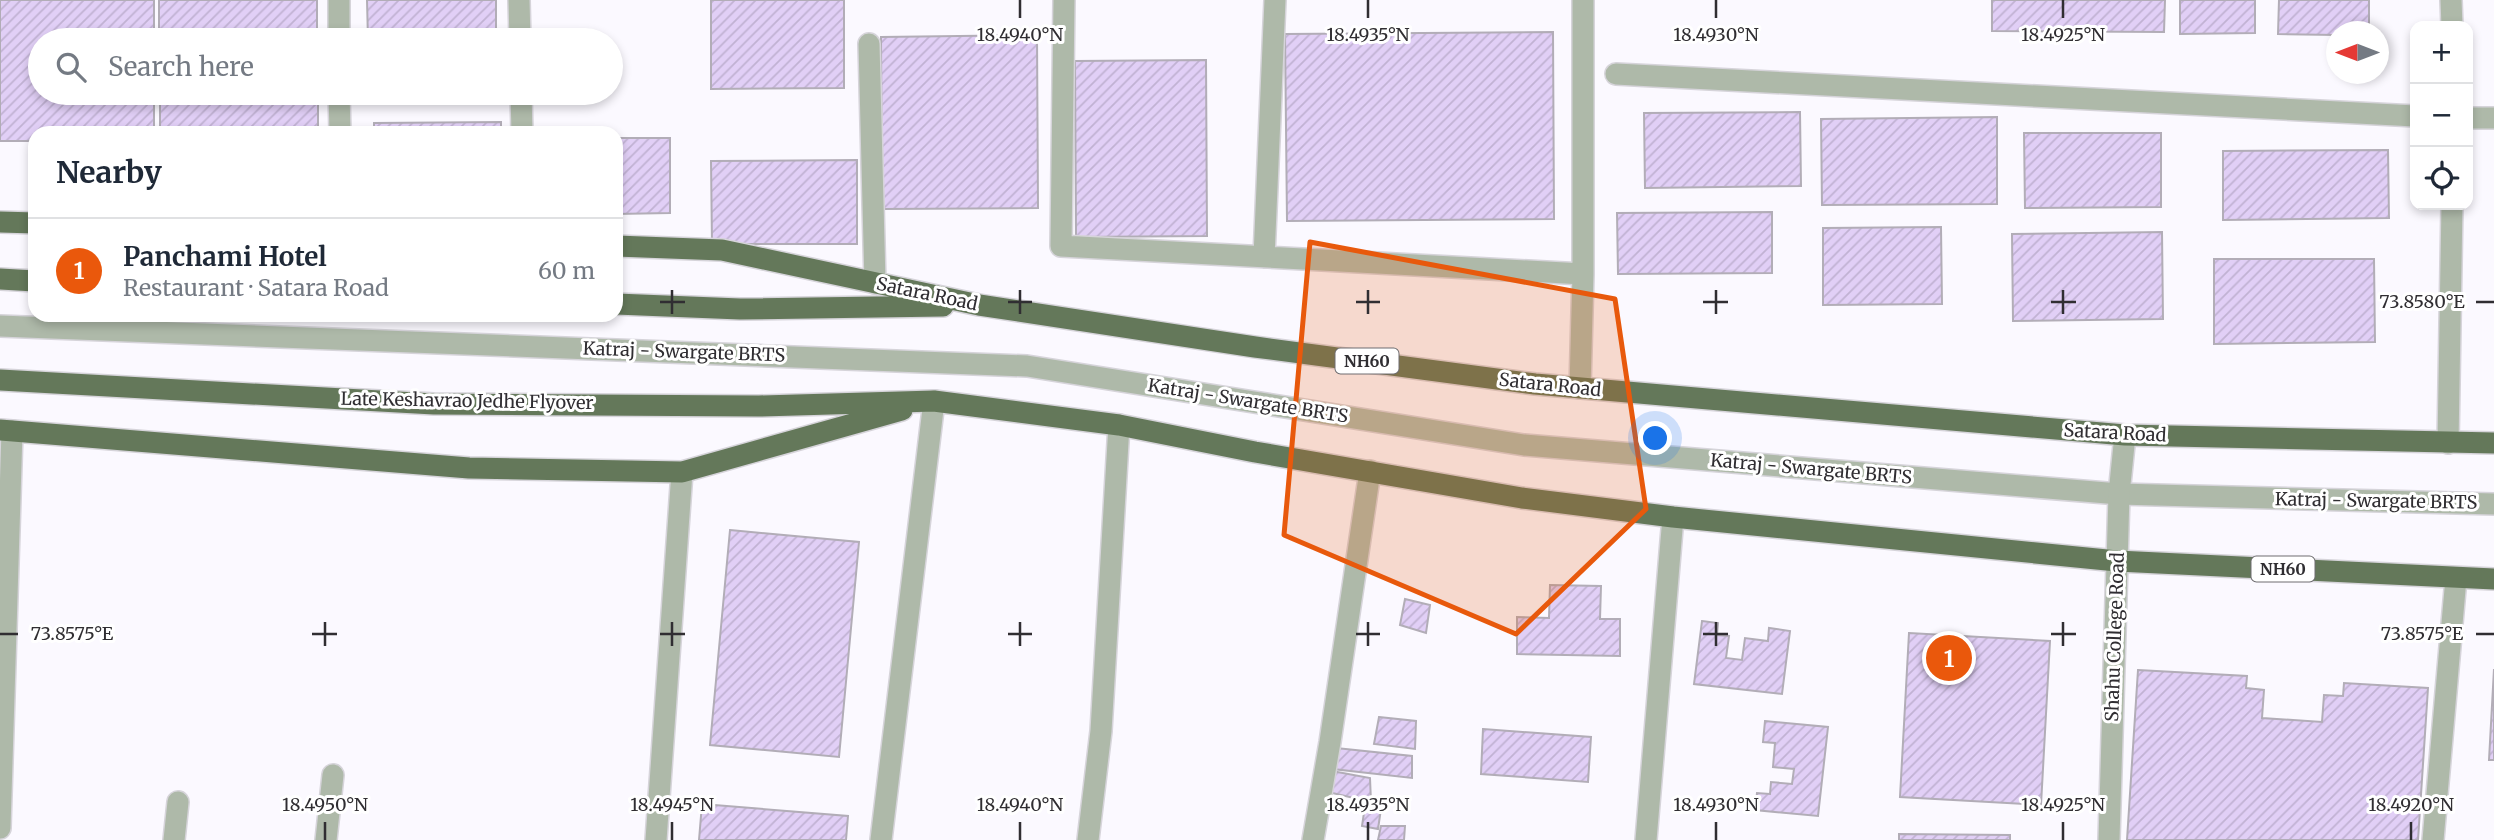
<!DOCTYPE html>
<meta charset="utf-8">
<style>
:root{--surface:#fff;--page:#f6f6f7;--text:#1f2937;--muted:#747a83;--line:#e0e1e3;--accent:#ea580c}
body{margin:0;font-family:Merriweather,serif;background:var(--page);color:var(--text)}
.controls{position:absolute;right:21px;top:21px;display:grid;overflow:hidden;border-radius:14px;box-shadow:0 4px 10px #0003}
.controls button{width:63px;height:63px;display:grid;place-items:center;padding:0;border:0;border-bottom:2px solid var(--line);background:var(--surface);color:var(--text);font:35px sans-serif}
.compass{position:absolute;left:2326px;top:21px;width:63px;height:63px;border-radius:50%;background:var(--surface);box-shadow:0 4px 10px #0003;rotate:270deg}
.you{position:absolute;left:1656px;top:439px;width:24px;height:24px;margin:-18px;border:5px solid #fff;border-radius:50%;background:#1a73e8;box-shadow:0 0 0 10px #1a73e833}
.badge{display:grid;place-items:center;width:46px;height:46px;border-radius:50%;background:var(--accent);color:#fff;font-size:23px;font-weight:700}
.pin{position:absolute;translate:-50% -50%;border:4px solid #fff;box-shadow:0 2px 7px #0006}
.list{margin:0;padding:0;list-style:none}
h2{display:flex;justify-content:space-between;align-items:center;height:91px;margin:0;padding:0 28px;font-size:30px}
h2 small{font-size:23px;font-weight:400;color:var(--muted)}
.list li{display:grid;grid-template-columns:46px 1fr auto;gap:21px;align-items:center;box-sizing:border-box;height:105px;padding:0 28px;border-top:2px solid var(--line)}
.list b{display:block;font-size:26px;white-space:nowrap}
.list p{margin:0;font-size:23px;white-space:nowrap;color:var(--muted)}
.list em{font-size:23px;font-style:normal;color:var(--muted)}
.icon{flex:none;width:38px;height:38px;fill:none;stroke:currentColor;stroke-width:2;stroke-linecap:round;stroke-linejoin:round}
.map{position:relative;flex:none;width:2494px;height:840px;overflow:hidden}
.search{position:absolute;background:var(--surface);box-shadow:0 4px 10px #0003;left:28px;top:28px;width:595px;height:77px;display:flex;align-items:center;gap:18px;box-sizing:border-box;padding:0 24px;border-radius:38px;color:var(--muted);font-size:26px}
.panel{position:absolute;background:var(--surface);box-shadow:0 4px 10px #0003;left:28px;top:126px;width:595px;height:196px;border-radius:21px}
.map>svg:first-child{display:block}
.building{fill:url(#building-hatch);stroke:#b2adb7;stroke-width:2}
.lines{fill:none;stroke-linecap:round;stroke-linejoin:round}
.service-casing{stroke:#d6d4da;stroke-width:24}
.minor-casing{stroke:#d6d4da;stroke-width:24}
.tertiary-casing{stroke:#d6d4da;stroke-width:24}
.trunk-casing{stroke:#d6d4da;stroke-width:24}
.service{stroke:#aeb9a9;stroke-width:21}
.minor{stroke:#aeb9a9;stroke-width:21}
.tertiary{stroke:#aeb9a9;stroke-width:21}
.trunk{stroke:#64785a;stroke-width:21}
.marked{fill:#e8590c;fill-opacity:0.2;stroke:#e8590c;stroke-width:5;stroke-linejoin:round}
.ticks{fill:none;stroke:#302e32;stroke-width:2.5}
.labels{text-anchor:middle;stroke-width:6;stroke-linejoin:round;paint-order:stroke}
.shield{fill:#fff;stroke:#6e6d70;stroke-width:2}
.shield-label{font-size:16px;font-weight:bold;fill:#302e32}
.street-label{font-size:18px;fill:#302e32;stroke:#fff}
.ticks-label{font-size:18px;text-anchor:middle;fill:#302e32;stroke:#fff;stroke-width:6;stroke-linejoin:round;paint-order:stroke}
</style>
<div class="map">
<svg width="2494" height="840" viewBox="0 0 2494 840">
<defs>
<pattern id="building-hatch" width="6" height="6" patternUnits="userSpaceOnUse" patternTransform="scale(1.75)"><rect width="6" height="6" fill="#e1cff6"/><path d="M-1 1l2-2M0 6l6-6M5 7l2-2" fill="none" stroke="#c1b2d3"/></pattern>
</defs>
<rect width="100%" height="100%" fill="#fbf9ff"/>
<!-- building -->
<path class="building" d="M0 0H154V40H40V93H154V133H35V141H0Z
M159 0H317V40H159Z
M367 0H496V40H368Z
M711 0H844V88L711 89Z
M1992 0H2165L2164 32 1992 31Z
M2180 0H2255V33L2180 34Z
M2279 0H2369V32H2336V35L2278 34Z
M1553 32 1554 219 1287 221 1285 34Z
M1037 35 1038 208 882 209 881 37Z
M1206 60 1207 236 1076 237 1075 61Z
M160 93H318V133H160Z
M368 93H496V94L368 96Z
M1800 112 1801 186 1645 188 1644 113Z
M1997 117V204L1822 205 1821 119Z
M501 122V133H374V123Z
M2024 133H2161V207L2025 208Z
M616 138H670V213L616 214Z
M2388 150 2389 218 2223 220V151Z
M857 160V244H712L711 161Z
M1772 212V273L1618 274 1617 213Z
M1941 227 1942 304 1823 305V228Z
M2162 232 2163 319 2013 321 2012 234Z
M2214 259H2374L2375 342 2214 344Z
M730 530 859 542 839 757 710 745Z
M1550 585 1601 586 1600 619H1620V656L1517 654V617L1549 618Z
M1405 599 1430 605 1426 633 1400 625Z
M1702 621 1718 623 1717 635 1729 636 1726 658 1742 660 1745 638 1768 641 1769 628 1790 631 1782 694 1694 684Z
M1909 633 2050 641 2041 805 1900 797Z
M2494 669V760H2489Z
M2138 670 2247 676 2246 688 2264 690 2262 718 2322 722 2324 695 2343 696 2344 683 2428 688 2418 840H2127Z
M1379 717 1416 721 1415 749 1374 744Z
M1765 721 1828 727 1818 816 1755 810 1757 793 1770 794 1771 782 1792 784 1794 769 1773 767 1775 743 1763 742Z
M1483 729 1591 737 1588 782 1481 774Z
M1336 748 1412 756V778L1333 769Z
M1332 771 1370 778 1371 802 1328 792Z
M1382 802 1378 829 1362 826 1365 806Z
M702 804 848 816 846 840H699Z
M1381 826H1405L1404 840H1378Z
M1899 834 2010 835V840H1899Z"/>
<g class="lines">
<!-- service casing -->
<g class="service-casing">
<path id="service" d="M1064 0 1061 246 1583 274
M1616 74 2415 116
M2468 118H2494
M1264 257 1275 0
M0 326 1027 366 1524 445 2119 494 2494 504
M1580 388 1583 274V0
M881 840 934 401
M2433 840 2456 578"/>
</g>
<!-- minor casing -->
<g class="minor-casing">
<path id="minor" d="M339 0V40
M519 0 520 40
M869 44 875 283
M339 93 340 133
M521 93 522 133
M0 828 12 431
M174 840 178 802
M326 840 333 775
M656 840 682 472
M1088 840 1101 731 1119 425
M1313 840 1330 742 1370 471
M1646 840 1673 517"/>
</g>
<!-- tertiary casing -->
<g class="tertiary-casing">
<path id="tertiary" d="M2451 0 2452 26
M2448 443 2452 205
M2109 840 2119 494 2125 435"/>
</g>
<!-- trunk casing -->
<g class="trunk-casing">
<path id="trunk" d="M0 222 35 223
M616 246 722 250 979 305 1255 347 1535 384 2125 435 2494 443
M0 279 35 281
M616 304 740 309 943 306
M0 380 434 404 759 406 934 401 1119 425 1255 452 1522 498 1673 517 2117 561 2494 579
M0 430 469 468 682 472 902 410"/>
</g>
<!-- service -->
<use href="#service" class="service"/>
<!-- minor -->
<use href="#minor" class="minor"/>
<!-- tertiary -->
<use href="#tertiary" class="tertiary"/>
<!-- trunk -->
<use href="#trunk" class="trunk"/>
</g>
<!-- marked area -->
<path class="marked" d="M1310 242 1615 299 1646 509 1516 634 1284 535Z"/>
<!-- ticks -->
<path class="ticks" d="M1020 0V18M1368 0V18M1716 0V18M2063 0V18M672 290V314M1020 290V314M1368 290V314M1716 290V314M2063 290V314M660 302H685M1008 302H1032M1356 302H1380M1703 302H1728M2051 302H2076M2476 302H2494M325 622V646M672 622V646M1020 622V646M1368 622V646M1716 622V646M2063 622V646M0 634H18M312 634H337M660 634H685M1008 634H1032M1356 634H1380M1703 634H1728M2051 634H2076M2476 634H2494M325 822V840M672 822V840M1020 822V840M1368 822V840M1716 822V840M2063 822V840M2411 822V840"/>
<g class="labels">
<!-- shield labels -->
<g class="shield">
<rect x="1335.5" y="348.5" width="63" height="25" rx="5"/>
<rect x="2251.5" y="556.5" width="63" height="25" rx="5"/>
</g>
<g class="shield-label">
<text x="1367" y="367">NH60</text>
<text x="2283" y="575">NH60</text>
</g>
<!-- street labels -->
<g class="street-label">
<text transform="translate(927 294) rotate(12)" y="6">Satara Road</text>
<text transform="translate(684 352) rotate(2)" y="6">Katraj - Swargate BRTS</text>
<text transform="translate(1550 385) rotate(6)" y="6">Satara Road</text>
<text transform="translate(467 401) rotate(1)" y="6">Late Keshavrao Jedhe Flyover</text>
<text transform="translate(1248 401) rotate(9)" y="6">Katraj - Swargate BRTS</text>
<text transform="translate(2115 433) rotate(3)" y="6">Satara Road</text>
<text transform="translate(1811 469) rotate(5)" y="6">Katraj - Swargate BRTS</text>
<text transform="translate(2376 501) rotate(1)" y="6">Katraj - Swargate BRTS</text>
<text transform="translate(2115 637) rotate(-88)" y="6">Shahu College Road</text>
</g>
</g>
<g class="ticks-label">
<text x="1020" y="41">18.4940°N</text>
<text x="1368" y="41">18.4935°N</text>
<text x="1716" y="41">18.4930°N</text>
<text x="2063" y="41">18.4925°N</text>
<text x="2422" y="308">73.8580°E</text>
<text x="2422" y="640">73.8575°E</text>
<text x="72" y="640">73.8575°E</text>
<text x="325" y="811">18.4950°N</text>
<text x="672" y="811">18.4945°N</text>
<text x="1020" y="811">18.4940°N</text>
<text x="1368" y="811">18.4935°N</text>
<text x="1716" y="811">18.4930°N</text>
<text x="2063" y="811">18.4925°N</text>
<text x="2411" y="811">18.4920°N</text>
</g>
</svg>
<div class="controls">
<button>+</button>
<button>−</button>
<button><svg class="icon" aria-label="locate" viewBox="0 0 24 24"><circle cx="12" cy="12" r="6"/><path d="M12 2v4M12 18v4M2 12h4M18 12h4"/></svg></button>
</div>
<svg class="compass" viewBox="-18 -18 36 36"><path d="M0-13l5 13h-10z" fill="#e53935"/><path d="M0 13l5-13h-10z" fill="#747a83"/></svg>
<div class="you"></div>
<div class="pin badge" style="left:1949px;top:658px">1</div>
<div class="search"><svg class="icon" aria-label="search" viewBox="0 0 24 24"><circle cx="10" cy="10" r="6"/><path d="M15 15l6 6"/></svg>Search here</div>
<section class="panel">
<h2>Nearby<small></small></h2>
<ul class="list">
<li><span class="badge">1</span><div><b>Panchami Hotel</b><p>Restaurant · Satara Road</p></div><em>60 m</em></li>
</ul>
</section>
</div>
